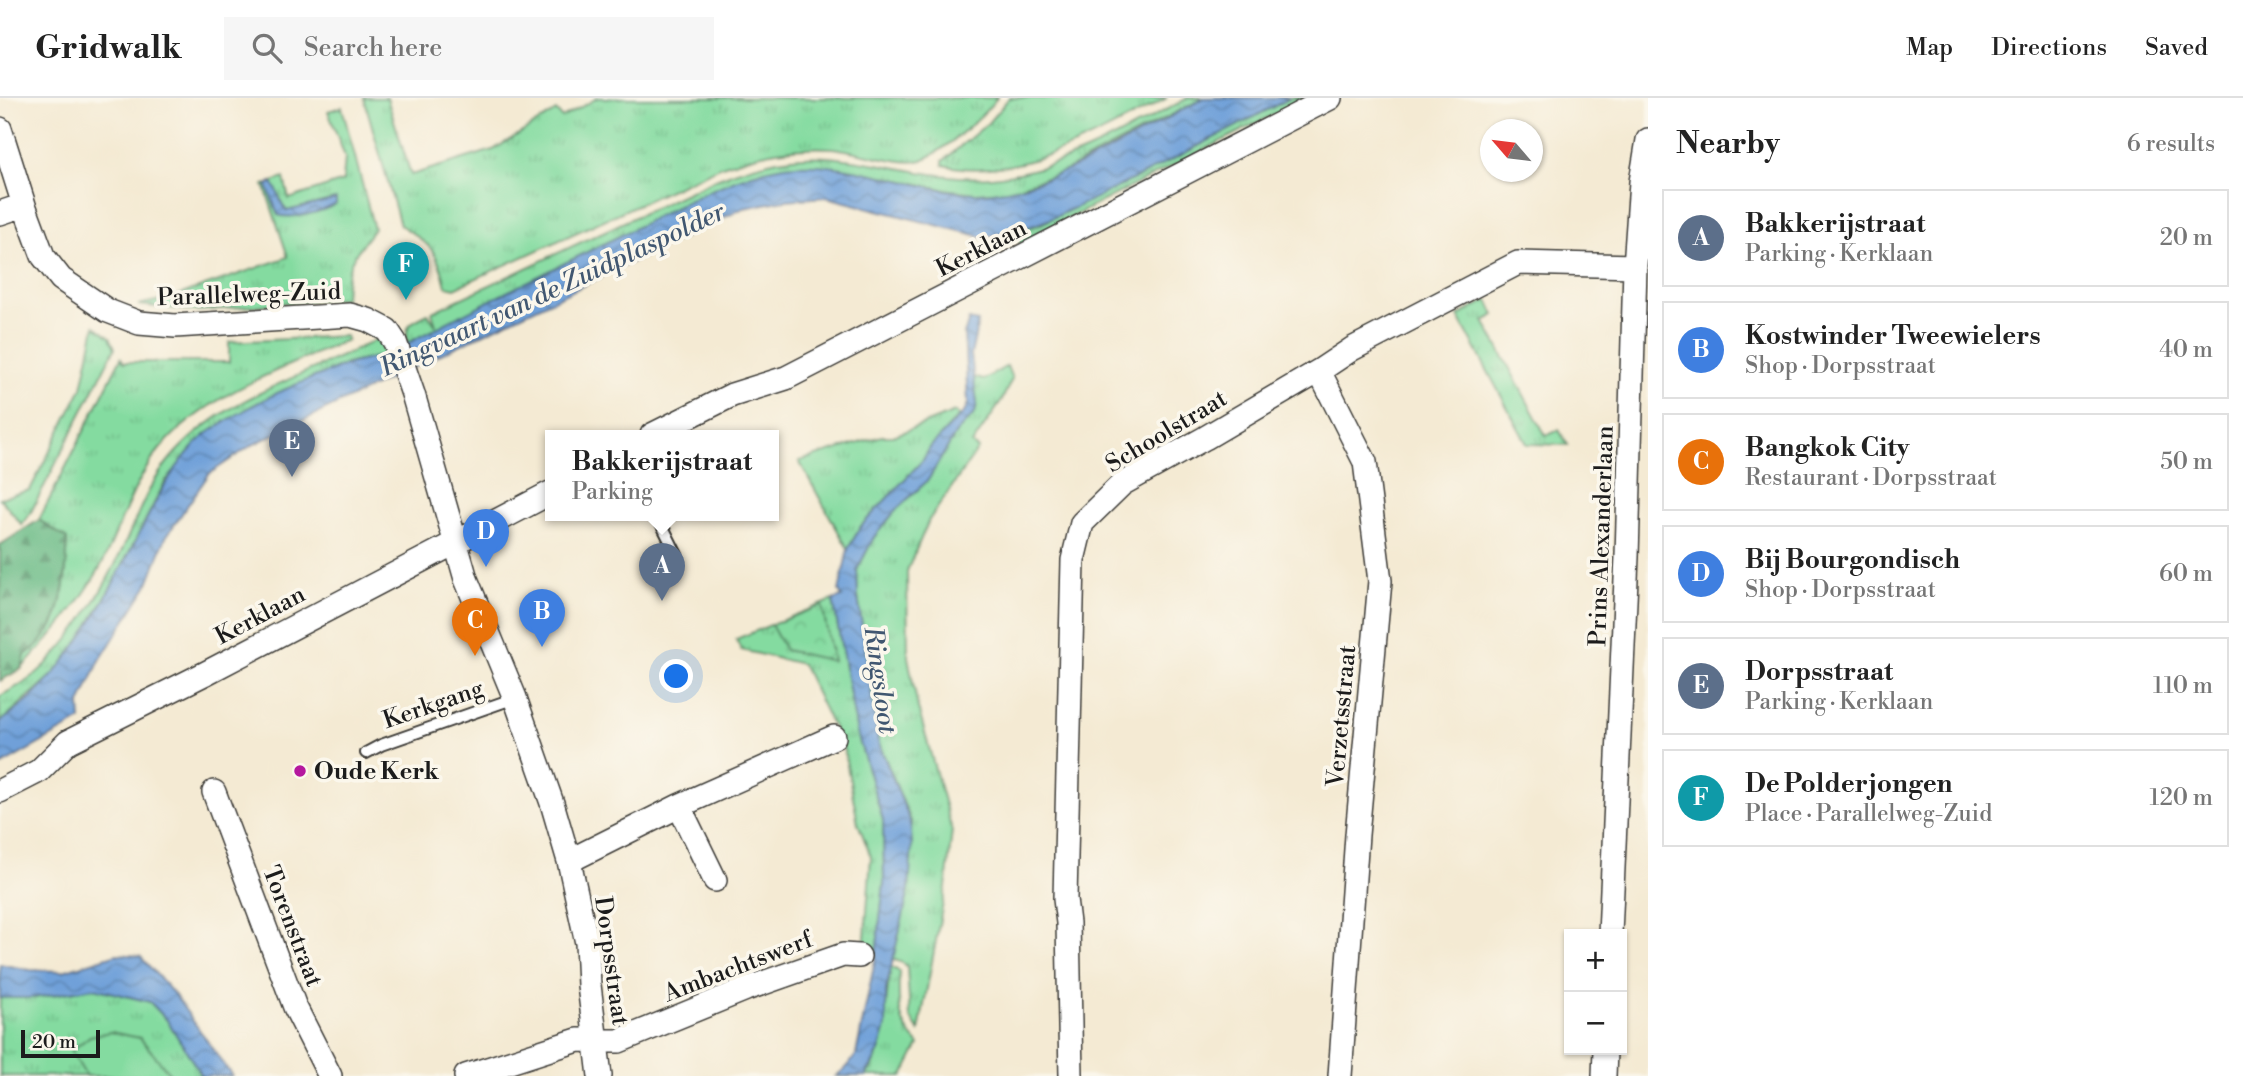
<!DOCTYPE html>
<meta charset="utf-8">
<style>
:root{--surface:#fff;--page:#f6f6f6;--text:#222;--muted:#767676;--line:#e0e0e0;--accent:#b5179e}
body{margin:0;font-family:"Libre Bodoni",serif;background:var(--page);color:var(--text)}
.controls{position:absolute;right:21px;bottom:21px;display:grid;overflow:hidden;border-radius:0px;box-shadow:0 2px 5px #0004}
.controls button{width:63px;height:63px;display:grid;place-items:center;padding:0;border:0;border-bottom:2px solid var(--line);background:var(--surface);color:var(--text);font:35px sans-serif}
.compass{position:absolute;left:1480px;top:21px;width:63px;height:63px;border-radius:50%;background:var(--surface);box-shadow:0 2px 5px #0004;rotate:298deg}
.scale{position:absolute;left:21px;bottom:18px;width:79px;box-sizing:border-box;padding-left:7px;border:4px solid #1c1c1c;border-top:0;font-size:19px;line-height:24px;white-space:nowrap;color:#1c1c1c;-webkit-text-stroke:5px #fbf7ec;paint-order:stroke}
.you{position:absolute;left:677px;top:579px;width:24px;height:24px;margin:-18px;border:5px solid #fff;border-radius:50%;background:#1a73e8;box-shadow:0 0 0 10px #1a73e833}
.badge{display:grid;place-items:center;width:46px;height:46px;border-radius:50%;background:var(--accent);color:#fff;font-size:23px;font-weight:700}
.pin{position:absolute;translate:-50% -58px;filter:drop-shadow(0 2px 4px #0008)}
.pin::after{content:'';position:absolute;top:37px;width:24px;height:21px;background:inherit;clip-path:polygon(0 0,100% 0,50% 100%)}
.popup{position:absolute;left:545px;top:332px;width:234px;height:91px;box-sizing:border-box;display:grid;place-content:center;border-radius:0px;background:var(--surface);filter:drop-shadow(0 2px 5px #0005);font-size:23px;white-space:nowrap;color:var(--muted)}
.popup b{font-size:26px;color:var(--text)}
.popup::after{content:'';position:absolute;left:50%;top:100%;margin-left:-14px;border:14px solid transparent;border-top-color:var(--surface)}
.list{margin:0;padding:0;list-style:none}
h2{display:flex;justify-content:space-between;align-items:center;height:91px;margin:0;padding:0 28px;font-size:30px}
h2 small{font-size:23px;font-weight:400;color:var(--muted)}
.list li{display:grid;grid-template-columns:46px 1fr auto;gap:21px;align-items:center;box-sizing:border-box;height:98px;margin:0 14px 14px;padding:0 14px;border:2px solid var(--line);border-radius:0px}
.list b{display:block;font-size:26px;white-space:nowrap}
.list p{margin:0;font-size:23px;white-space:nowrap;color:var(--muted)}
.list em{font-size:23px;font-style:normal;color:var(--muted)}
.icon{flex:none;width:38px;height:38px;fill:none;stroke:currentColor;stroke-width:2;stroke-linecap:round;stroke-linejoin:round}
.map{position:relative;flex:none;width:1648px;height:978px;overflow:hidden}
header{display:flex;align-items:center;gap:42px;box-sizing:border-box;height:98px;padding:0 35px;background:var(--surface);border-bottom:2px solid var(--line)}
header strong{font-size:33px}
nav{display:flex;gap:38px;margin-inline-start:auto;font-size:24px}
.search{width:490px;height:63px;background:var(--page);display:flex;align-items:center;gap:18px;box-sizing:border-box;padding:0 24px;border-radius:0px;color:var(--muted);font-size:26px}
main{display:flex}
aside{flex:1;background:var(--surface)}
.map>svg:first-child{display:block}
.grass{fill:url(#grass-tufts);stroke:#507c5e;stroke-width:2}
.forest{fill:url(#forest-firs);stroke:#446c51;stroke-width:2}
.park{fill:url(#park-crowns);stroke:#507c5e;stroke-width:2}
.garden{fill:#84dba0;stroke:#507c5e;stroke-width:2}
.water{fill:url(#water-waves);stroke:#465e7a;stroke-width:2}
.lines{fill:none;stroke-linecap:round;stroke-linejoin:round}
.service-casing{stroke:#3c3b37;stroke-width:14}
.minor-casing{stroke:#3c3b37;stroke-width:26}
.service{stroke:#fff;stroke-width:10}
.minor{stroke:#fff;stroke-width:23}
.poi-dot{fill:#b5179e;stroke:#fbf7ec;stroke-width:2.5}
.labels{text-anchor:middle;stroke-width:7;stroke-linejoin:round;paint-order:stroke}
.street-label{font-size:24px;fill:#1c1c1c;stroke:#fbf7ec}
.poi-label{font-size:24px;font-weight:bold;fill:#1c1c1c;stroke:#fbf7ec;text-anchor:start}
.water-label{font-size:26px;font-style:italic;fill:#415771;stroke:#fbf7ec}
</style>
<header>
<strong>Gridwalk</strong>
<div class="search"><svg class="icon" aria-label="search" viewBox="0 0 24 24"><circle cx="10" cy="10" r="6"/><path d="M15 15l6 6"/></svg>Search here</div>
<nav><a>Map</a><a>Directions</a><a>Saved</a></nav>
</header>
<main>
<div class="map">
<svg width="1648" height="978" viewBox="0 0 1648 978">
<defs>
<pattern id="grass-tufts" width="24" height="20" patternUnits="userSpaceOnUse" patternTransform="scale(1.75)"><rect width="24" height="20" fill="#84dba0"/><path d="M3 7l-1-3M5 7V3M7 7l1-3M15 17l-1-3M17 17v-4M19 17l1-3" fill="none" stroke="#71bb89"/></pattern>
<pattern id="forest-firs" width="22" height="20" patternUnits="userSpaceOnUse" patternTransform="scale(1.75)"><rect width="22" height="20" fill="#6bbb86"/><path d="M5 1l3.5 6h-7zM16 11l3.5 6h-7z" fill="#57976d"/></pattern>
<pattern id="park-crowns" width="20" height="18" patternUnits="userSpaceOnUse" patternTransform="scale(1.75)"><rect width="20" height="18" fill="#84dba0"/><path d="M2 6a3 3 0 1 1 6 0M12 15a3 3 0 1 1 6 0" fill="none" stroke="#71bb89"/></pattern>
<pattern id="water-waves" width="16" height="10" patternUnits="userSpaceOnUse" patternTransform="scale(1.75)"><rect width="16" height="10" fill="#6fa0d9"/><path d="M0 5q4-4 8 0t8 0" fill="none" stroke="#5a82af"/></pattern>
</defs>
<rect width="100%" height="100%" fill="#fbf7ec"/>
<filter id="ink" filterUnits="userSpaceOnUse"><feTurbulence type="fractalNoise" baseFrequency=".0143" numOctaves="2"/><feDisplacementMap in="SourceGraphic" scale="14" xChannelSelector="R" yChannelSelector="G"/><feConvolveMatrix kernelMatrix="1 2 1 2 8 2 1 2 1" color-interpolation-filters="sRGB"/></filter>
<filter id="wash" filterUnits="userSpaceOnUse"><feTurbulence type="fractalNoise" baseFrequency=".00686" numOctaves="4" result="noise"/><feDisplacementMap in="SourceGraphic" scale="28" xChannelSelector="R" yChannelSelector="G"/><feGaussianBlur stdDeviation="1.57" result="paint"/><feColorMatrix in="noise" values="0 0 0 0 0 0 0 0 0 0 0 0 0 0 0 0 0 1.4 0 .05"/><feComposite in="paint" operator="in"/></filter>
<g filter="url(#wash)">
<rect width="100%" height="100%" fill="#f4ead3"/>
<!-- grass -->
<path class="grass" d="M364 0H387L411 77 493 52 556 13 562 20 597 0H997C983 18 940 58 918 63 902 67 853 52 833 50 793 47 759 55 722 68L455 190 446 188C438 152 429 146 400 127Z
M1009 0H1167C1103 34 1019 85 943 67V63L988 25Z
M1188 0H1204L1061 75 1005 93 975 95 943 91 866 75 766 72 709 93 407 245C405 224 411 225 428 216L436 228 432 214 718 80C753 66 789 56 827 59 884 63 932 83 991 79 1063 73 1126 33 1188 0Z
M1290 0H1306L1038 136 1040 141 1023 150 1014 134 1041 126 1161 67Z
M342 9 374 131C353 158 346 165 345 200L197 213 138 207 170 200 288 159 264 87 267 86 278 117 335 101 287 113 284 110 272 84 284 80 289 101 343 83 345 59 328 13Z
M1488 202 1495 217 1484 223 1546 338 1559 332 1568 347 1527 346 1458 218Z
M95 228 110 239 115 250 30 416 22 427 0 400 30 392 82 290Z
M345 238 347 242C282 271 208 295 160 351 134 383 122 423 105 460 84 502 54 536 22 570L25 557C34 550 42 543 49 533 63 512 68 466 67 441L39 422 121 260 124 264H229V244Z
M379 240 389 256 346 266 249 309 166 382 112 488 79 544 54 576 0 624V598C9 593 19 588 28 582 68 552 103 494 123 450 137 419 148 387 170 361 224 297 308 278 379 240Z
M1007 268 1012 281 1001 304 972 346 978 351 929 422 907 473 908 559 918 610 952 732 946 789 919 933 910 919 907 869 903 865 892 861 909 792 911 723 878 643 858 499 857 472 874 439 896 412 928 382 956 335 975 315 977 305 973 279 983 282Z
M955 314 959 318 931 348 923 362 861 428 848 451 799 363 882 338H893Z
M833 502 857 635 883 722 884 785 876 857 868 856 864 853 871 759 858 725 844 652 802 566 741 552 736 541Z
M891 869 899 873C899 905 895 922 919 947L903 978H866C890 946 883 905 891 869Z
M94 890 150 904 167 922 202 978H0V900H33Z"/>
<!-- forest -->
<path class="forest" d="M39 422 67 441C68 466 63 512 49 533 43 543 34 550 25 557L22 570 0 583V447Z"/>
<!-- park -->
<path class="park" d="M822 507 833 563 785 552 771 527Z"/>
<!-- garden -->
<path class="garden" d="M110 934 140 940 172 978H86L71 953 90 938Z"/>
<!-- water -->
<path class="water" d="M1204 0H1290C1233 30 1176 60 1118 89 1072 111 1035 133 983 139L826 99 785 102 744 110 252 347 209 376 166 439 147 488 100 562 80 606 81 622 0 668V624C65 582 102 507 137 440 155 404 173 366 204 338 216 328 233 319 247 311 273 295 316 278 346 267 361 261 381 261 394 253 463 214 536 180 607 144 658 119 710 88 765 72 834 53 904 91 972 95 1042 99 1142 33 1204 0Z
M271 84C280 90 278 105 287 113L336 101V106C323 114 293 122 278 117L267 88Z
M969 222 978 224 971 257 977 305 975 315 956 335 928 382 896 412 874 439 857 472 858 499 878 643 910 723 912 745 909 792 886 892V929L879 953 866 978H836L847 969 856 957 876 857 884 785 883 722 857 635 833 502 842 499 839 493 848 451 861 428 923 362 931 348 965 313 968 305 964 236Z
M117 856 140 858 174 896 232 978H202L167 922 150 904 94 890 33 900H0V866L30 872 63 873Z"/>
</g>
<g filter="url(#ink)">
<g class="lines">
<!-- service casing -->
<g class="service-casing">
<path id="service" d="M657 417 677 457 664 482
M366 655 381 647 515 600"/>
</g>
<!-- minor casing -->
<g class="minor-casing">
<path id="minor" d="M0 31 24 107 43 158 61 181 108 213 139 225 175 228 350 217 368 222 387 232 395 244 413 296 466 481 515 600 552 705 569 763 587 845 589 887 600 978
M0 115 24 107
M1319 273 1365 364 1380 483 1357 737 1340 978
M652 337 732 297 786 280 1330 0
M0 693 39 673 68 644 206 575 550 395
M214 694 295 909 330 978
M679 708 715 782
M569 763 679 708 834 639
M1610 836 1627 459 1635 168 1641 84 1648 42
M466 978 578 942 619 943 746 891 843 857 859 858
M1071 978 1068 825 1065 801 1073 462 1082 425 1122 386 1205 340 1319 273 1352 251 1518 165 1635 168
M1604 978 1605 952"/>
</g>
<!-- service -->
<use href="#service" class="service"/>
<!-- minor -->
<use href="#minor" class="minor"/>
</g>
</g>
<!-- markers -->
<circle class="poi-dot" cx="300" cy="673" r="7"/>
<g class="labels">
<!-- street labels -->
<g class="street-label">
<text transform="translate(981 150) rotate(-27)" y="8">Kerklaan</text>
<text transform="translate(249 196) rotate(-2)" y="8">Parallelweg-Zuid</text>
<text transform="translate(1166 333) rotate(-31)" y="8">Schoolstraat</text>
<text transform="translate(1601 438) rotate(-88)" y="8">Prins Alexanderlaan</text>
<text transform="translate(260 517) rotate(-28)" y="8">Kerklaan</text>
<text transform="translate(433 606) rotate(-19)" y="8">Kerkgang</text>
<text transform="translate(1341 618) rotate(-85)" y="8">Verzetsstraat</text>
<text transform="translate(293 828) rotate(69)" y="8">Torenstraat</text>
<text transform="translate(612 863) rotate(82)" y="8">Dorpsstraat</text>
<text transform="translate(738 868) rotate(-21)" y="8">Ambachtswerf</text>
</g>
<!-- poi labels -->
<g class="poi-label">
<text x="314" y="681">Oude Kerk</text>
</g>
<!-- water labels -->
<g class="water-label">
<text transform="translate(552 191) rotate(-25)" y="9">Ringvaart van de Zuidplaspolder</text>
<text transform="translate(881 582) rotate(82)" y="9">Ringsloot</text>
</g>
</g>
</svg>
<div class="controls">
<button>+</button>
<button>−</button>
</div>
<svg class="compass" viewBox="-18 -18 36 36"><path d="M0-13l5 13h-10z" fill="#e53935"/><path d="M0 13l5-13h-10z" fill="#767676"/></svg>
<div class="scale">20 m</div>
<div class="you"></div>
<div class="pin badge" style="left:662px;top:503px;background:#5c6f8a">A</div>
<div class="popup"><b>Bakkerijstraat</b>Parking</div>
<div class="pin badge" style="left:542px;top:549px;background:#3f7fe0">B</div>
<div class="pin badge" style="left:475px;top:558px;background:#e8710a">C</div>
<div class="pin badge" style="left:486px;top:469px;background:#3f7fe0">D</div>
<div class="pin badge" style="left:292px;top:379px;background:#5c6f8a">E</div>
<div class="pin badge" style="left:406px;top:202px;background:#0f9aa8">F</div>
</div>
<aside>
<h2>Nearby<small>6 results</small></h2>
<ul class="list">
<li><span class="badge" style="background:#5c6f8a">A</span><div><b>Bakkerijstraat</b><p>Parking · Kerklaan</p></div><em>20 m</em></li>
<li><span class="badge" style="background:#3f7fe0">B</span><div><b>Kostwinder Tweewielers</b><p>Shop · Dorpsstraat</p></div><em>40 m</em></li>
<li><span class="badge" style="background:#e8710a">C</span><div><b>Bangkok City</b><p>Restaurant · Dorpsstraat</p></div><em>50 m</em></li>
<li><span class="badge" style="background:#3f7fe0">D</span><div><b>Bij Bourgondisch</b><p>Shop · Dorpsstraat</p></div><em>60 m</em></li>
<li><span class="badge" style="background:#5c6f8a">E</span><div><b>Dorpsstraat</b><p>Parking · Kerklaan</p></div><em>110 m</em></li>
<li><span class="badge" style="background:#0f9aa8">F</span><div><b>De Polderjongen</b><p>Place · Parallelweg-Zuid</p></div><em>120 m</em></li>
</ul>
</aside>
</main>
